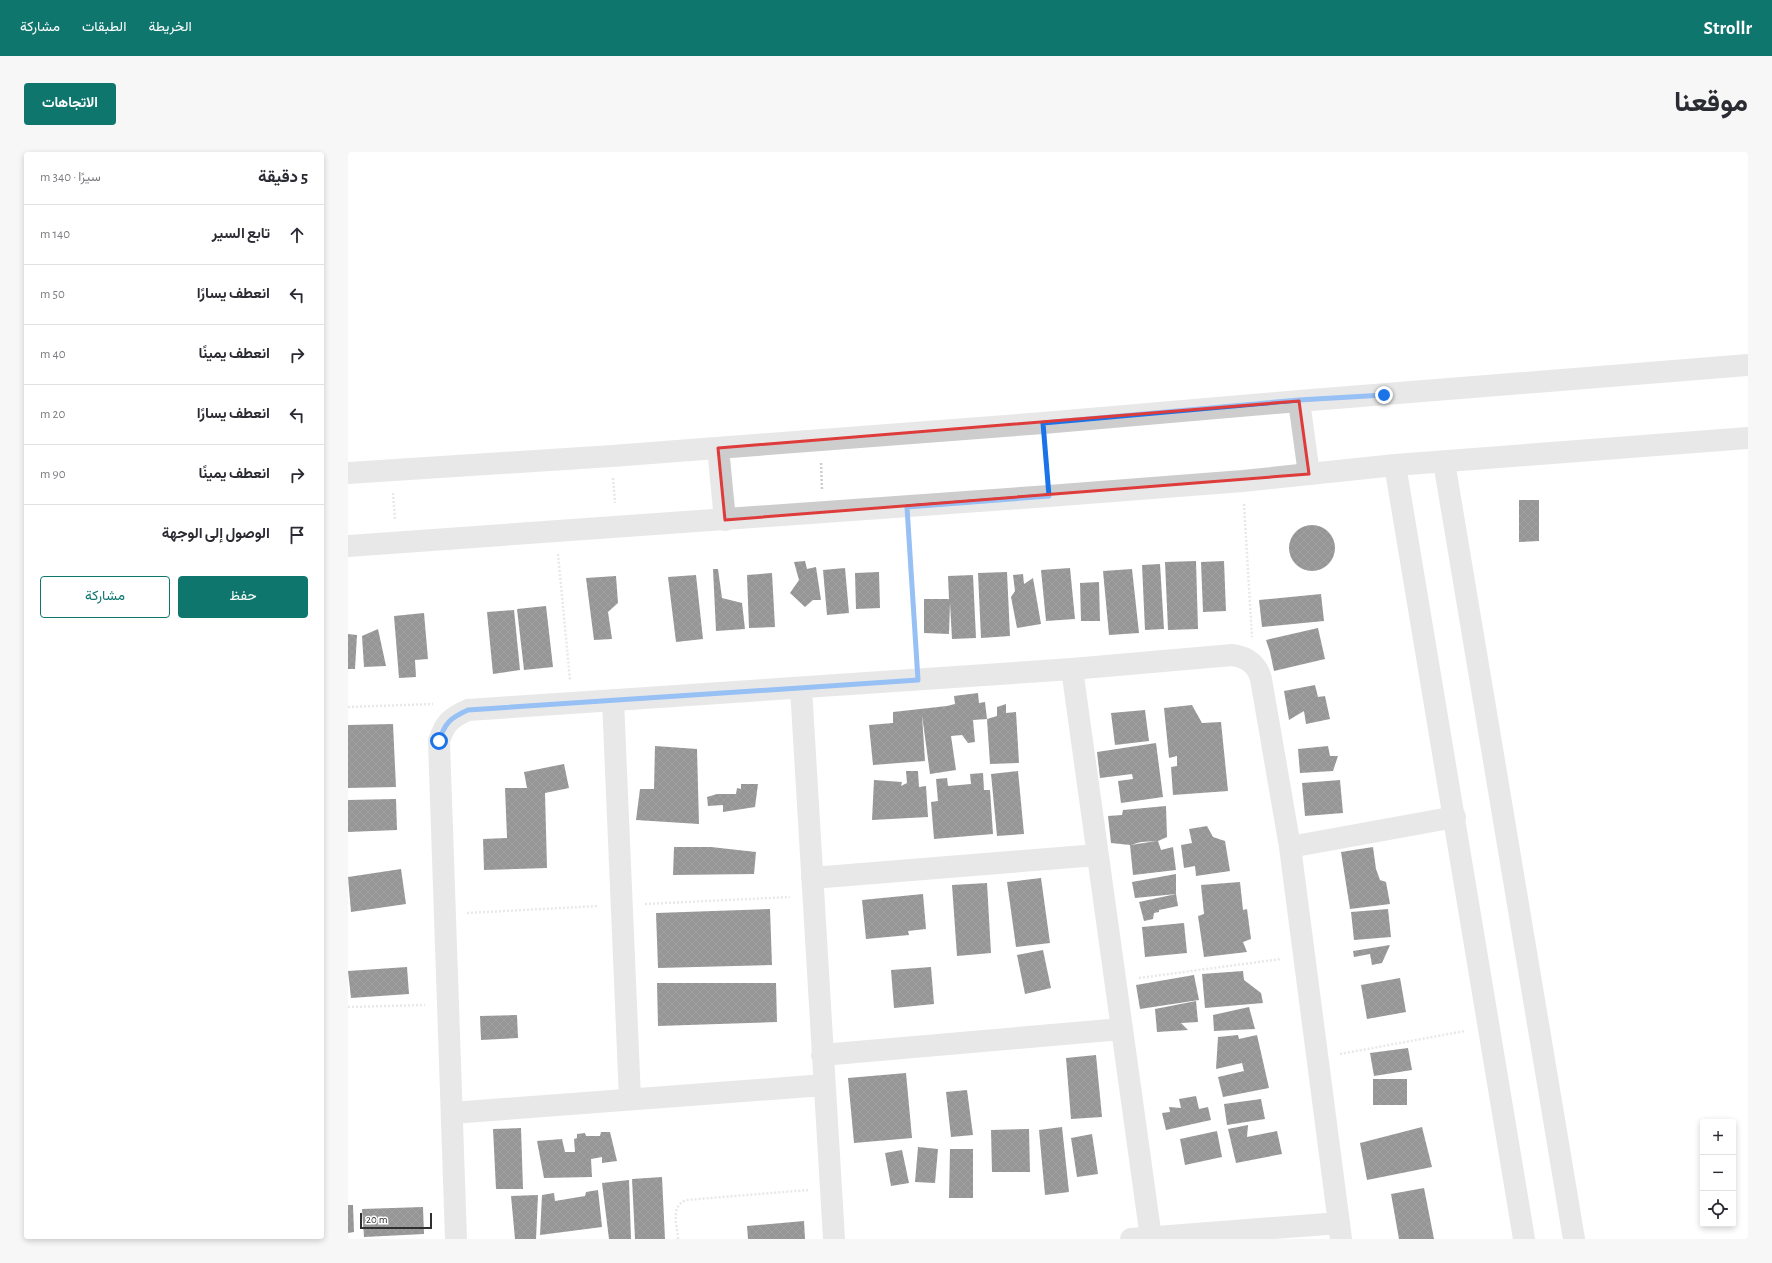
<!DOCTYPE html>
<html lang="ar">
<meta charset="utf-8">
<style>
:root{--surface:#fff;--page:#f7f7f7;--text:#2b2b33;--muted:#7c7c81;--line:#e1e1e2;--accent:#0f766e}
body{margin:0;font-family:"Alegreya Sans",Vazirmatn,sans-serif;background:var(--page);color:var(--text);direction:rtl}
.controls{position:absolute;right:12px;bottom:12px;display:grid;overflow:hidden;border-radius:4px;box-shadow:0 2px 6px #0003}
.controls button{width:36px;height:36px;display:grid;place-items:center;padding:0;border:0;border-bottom:1px solid var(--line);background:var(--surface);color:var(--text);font:20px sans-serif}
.scale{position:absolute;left:12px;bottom:10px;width:72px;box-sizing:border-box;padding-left:4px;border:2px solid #303030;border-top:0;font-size:11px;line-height:14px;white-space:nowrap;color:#303030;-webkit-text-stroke:3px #fff;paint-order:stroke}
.stop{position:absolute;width:12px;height:12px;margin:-9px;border:3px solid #1a73e8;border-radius:50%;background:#fff}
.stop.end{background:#1a73e8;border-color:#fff;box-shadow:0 1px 4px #0008}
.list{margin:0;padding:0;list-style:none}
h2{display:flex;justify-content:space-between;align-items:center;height:52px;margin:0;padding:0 16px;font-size:17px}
h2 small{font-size:13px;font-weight:400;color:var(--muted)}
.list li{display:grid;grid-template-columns:26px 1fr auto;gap:12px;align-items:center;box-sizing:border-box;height:60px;padding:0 16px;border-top:1px solid var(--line)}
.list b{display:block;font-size:15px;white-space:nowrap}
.list em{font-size:13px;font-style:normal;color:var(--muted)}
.actions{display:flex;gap:8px;padding:12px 16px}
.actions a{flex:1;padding:9px 0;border:1px solid var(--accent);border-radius:4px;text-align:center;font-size:14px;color:var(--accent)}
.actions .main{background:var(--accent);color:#fff}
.icon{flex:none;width:22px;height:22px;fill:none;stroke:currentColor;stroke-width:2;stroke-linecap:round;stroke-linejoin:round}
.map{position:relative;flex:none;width:1400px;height:1087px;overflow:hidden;direction:ltr;border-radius:4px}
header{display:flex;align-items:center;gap:24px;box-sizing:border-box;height:56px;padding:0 20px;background:var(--accent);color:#fff}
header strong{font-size:19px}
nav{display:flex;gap:22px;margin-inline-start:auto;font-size:14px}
.intro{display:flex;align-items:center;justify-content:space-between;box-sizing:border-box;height:96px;padding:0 24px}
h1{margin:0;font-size:28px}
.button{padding:10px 18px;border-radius:4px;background:var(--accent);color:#fff;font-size:14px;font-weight:700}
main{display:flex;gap:24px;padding:0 24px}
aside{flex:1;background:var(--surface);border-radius:4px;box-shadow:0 2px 6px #0003}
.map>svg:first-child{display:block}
.building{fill:url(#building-cross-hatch)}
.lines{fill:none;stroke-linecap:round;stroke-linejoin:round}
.path{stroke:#cdcdcd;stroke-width:2.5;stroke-dasharray:2 2;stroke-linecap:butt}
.minor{stroke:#cdcdcd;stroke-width:22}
.tertiary{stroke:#cdcdcd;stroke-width:22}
.route{stroke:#1a73e8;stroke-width:5}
.marked{fill:none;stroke:#de3b3b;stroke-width:3;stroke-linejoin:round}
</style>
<header>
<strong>Strollr</strong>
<nav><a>الخريطة</a><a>الطبقات</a><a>مشاركة</a></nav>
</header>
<div class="intro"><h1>موقعنا</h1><a class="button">الاتجاهات</a></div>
<main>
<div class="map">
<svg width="1400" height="1087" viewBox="0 0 1400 1087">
<defs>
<pattern id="building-cross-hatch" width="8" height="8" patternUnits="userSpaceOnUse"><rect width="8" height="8" fill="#171717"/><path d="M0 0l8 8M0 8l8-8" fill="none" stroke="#303030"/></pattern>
</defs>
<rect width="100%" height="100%" fill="#fff"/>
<!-- building -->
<path class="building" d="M1171 348H1191V389L1171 390Z
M941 396a23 23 0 1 1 46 0a23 23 0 1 1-46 0Z
M457 409 459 417 468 415 473 448H465L457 455 442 441 451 428 446 410Z
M848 409 850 477 820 478 817 410Z
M876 409 878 459 855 460 853 410Z
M812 412 816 477 797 478 794 413Z
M497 416 501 461 479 463 475 418Z
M722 416 727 467 698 469 693 418Z
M365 417H370L374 446 394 451 397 477 368 479Z
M784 417 791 481 761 483 755 419Z
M531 420 532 456 508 457 507 421Z
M659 420 662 484 633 486 630 421Z
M424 421 427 475 401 476 399 423Z
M675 422 676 432 685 426 693 472 669 476 663 445 667 439 665 423Z
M348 423 355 487 328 490 320 425Z
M625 423 628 486 604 487 602 451 601 482 576 481V447H601L600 424Z
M268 424 270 451 260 460 264 487 246 488 238 426Z
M751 430 752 469H733L732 431Z
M973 442 976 469 914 475 911 448Z
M198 454 205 515 176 518 169 457Z
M166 458 172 518 145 522 139 460Z
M76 461 80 507 67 508 68 525 51 526 46 464Z
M970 476 977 507 926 519 922 500 918 488Z
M30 477 38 514 16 515 14 484Z
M0 482 9 483 7 517H0Z
M967 533 970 545 977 544 982 567 958 572 956 559 941 568 936 539Z
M630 541 631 551 637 550 639 567 625 568 627 590 620 591 614 583 603 584 608 618 582 622 574 563 577 609 525 613 521 573 545 571V560L599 554 607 552 606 544Z
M658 552V561L668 560 671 611 642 612 639 567 649 564V555Z
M844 553 854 571 873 570 880 639 825 643 823 615 829 614V604L821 606 816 556Z
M797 558 801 589 767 593 763 561Z
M45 572 48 635 0 636V573Z
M808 591 815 645 773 651 770 629 785 627 784 622 752 626 749 600Z
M307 594 349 597 351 672 288 668 292 637H306Z
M980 594 982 604H990L985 619 952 621 950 597Z
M216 612 221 636 197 641 199 716 136 718 135 687 159 686 157 636H179L176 620Z
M558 619H570L571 635 578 634 580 665 524 668 526 628 554 630 553 634 559 631Z
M670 619 676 682 649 684 643 622Z
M635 621 636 638H642L645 682 586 687 583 650 590 649 588 627 599 626 600 634 623 632 622 622Z
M992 628 995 661 957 664 954 631Z
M393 632H410L407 655 375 660V653L360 654 359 645 369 642H388L389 636 393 637Z
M48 647 49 678 0 680V648Z
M818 654 819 685 810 689 813 698 825 695 828 718 785 723 782 693 809 689 793 690 782 693 763 691 760 664 774 663 775 658Z
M859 674 865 685 877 689 882 719 848 724 847 714 836 716 833 693 844 691 841 677Z
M326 695H363L408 700 406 722 325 723Z
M1025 695 1028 717 1032 728 1038 730 1042 752 1002 757 993 700Z
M53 717 58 752 3 760 0 725Z
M828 722V742L787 746 784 730Z
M693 726 702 791 668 795 659 730Z
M892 730 895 758 899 757 903 787 895 790 899 800 856 805 850 764 856 762 853 733Z
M639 731 643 801 609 804 604 733Z
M575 742 578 777 560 779 561 783 518 787 514 748Z
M828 742 830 754 811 758V760L806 761 805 767 796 769 791 750Z
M422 757 424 813 310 816 308 761Z
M1040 757 1043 785 1006 788 1003 760Z
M836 771 839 801 797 805 794 775Z
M1042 793 1034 811 1024 813 1022 802 1006 805 1005 799Z
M695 798 703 836 677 842 669 803Z
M59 815 61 842 3 846 0 819Z
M583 815 586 852 546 856 543 818Z
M895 819 896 828 913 841 915 851 857 856 854 822Z
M846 823 851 848 792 857 788 833Z
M1052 826 1058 860 1019 867 1013 833Z
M309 831H428L429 870 310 874Z
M848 849 850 870 833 871 840 878 809 880 807 857Z
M901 855 907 877 866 879 865 863Z
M169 863 170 886 133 888 132 864Z
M890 883 891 887 909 883 921 936 875 945 870 925 896 919 894 911 868 917 870 885Z
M1060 896 1064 918 1026 924 1022 901Z
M748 903 754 965 723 967 718 906Z
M558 921 564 986 506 991 500 926Z
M1025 927H1059V953H1025Z
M619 938 625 983 603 985 598 940Z
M848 944 851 957 860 955 863 968 818 978 814 961 822 960 821 955 833 956 831 947Z
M913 947 917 967 879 973 876 952Z
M900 973 899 985 929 979 934 1002 888 1011 880 977Z
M714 975 721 1040 697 1043 691 978Z
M1074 975 1084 1015 1019 1028 1012 991Z
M173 976 175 1037H148L145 977Z
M681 977 682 1020H644L643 978Z
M869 979 874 1005 837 1013 832 987Z
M253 980H262L269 1009 254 1011V1005L243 1007 244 1025 196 1026 189 989 214 987 217 1000H227L226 987 229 986V982L237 981 238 984H252Z
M744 982 750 1022 729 1025 723 986Z
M570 995 590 997 587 1031 567 1030Z
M602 997H625V1046H601Z
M554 998 561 1031 543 1034 537 1001Z
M314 1025 317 1087H287L284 1027Z
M281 1028 283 1087H261L254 1031Z
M1076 1036 1086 1087H1051L1043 1042Z
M250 1038 254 1075 192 1083 194 1043 206 1041 207 1049 237 1044 238 1040Z
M190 1043 188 1087H167L163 1044Z
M0 1053H5L6 1080 0 1081Z
M75 1055 76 1082 16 1085 14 1057Z
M456 1069 457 1087H400L399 1074Z"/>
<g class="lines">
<!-- path -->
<path class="path" d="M697 294 699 321
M473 311 474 338
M265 326 267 351
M45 341 47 368
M896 352 904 485
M561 377 568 504
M210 402 222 528
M0 555 85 552
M297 752 442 745
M119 761 250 754
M791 826 933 807
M0 855 77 853
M992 902 1117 879
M330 1087C329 1072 322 1055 338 1048L460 1038"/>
<!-- minor -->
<path class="minor" d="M724 517 803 1086
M453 536 486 1087
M265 548 282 947
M942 695 1107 665
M464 726 749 703
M474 903 773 877
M104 961 476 933
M108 1087 91 589C97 571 102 566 120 558L724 517 884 503C899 505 909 512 913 527L942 695 993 1087
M783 1087 991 1071"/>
<!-- tertiary -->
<path class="tertiary" d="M951 249 961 322
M370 296 377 368
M1096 310 1226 1087
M1047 313 1176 1087
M0 321 264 304 695 271 951 249 1400 213
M0 394 701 344 895 329 1047 313 1400 286"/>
</g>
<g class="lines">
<!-- route -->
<path class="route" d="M91 589C97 571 102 566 120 558L570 528 559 355 701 344 695 271 951 248 1036 243"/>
</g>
<!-- marked area -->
<path d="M0 0H1400V1087H0ZM951 249 961 322 377 368 370 296Z" fill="#fff" fill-opacity=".55" fill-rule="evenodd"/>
<path class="marked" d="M951 249 961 322 377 368 370 296Z"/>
</svg>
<div class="controls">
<button>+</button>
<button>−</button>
<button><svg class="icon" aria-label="locate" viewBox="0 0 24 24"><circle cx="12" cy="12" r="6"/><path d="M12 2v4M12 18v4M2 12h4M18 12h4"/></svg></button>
</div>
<div class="scale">20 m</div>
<div class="stop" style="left:91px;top:589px"></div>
<div class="stop end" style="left:1036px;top:243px"></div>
</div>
<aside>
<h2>5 دقيقة<small>سيرًا · 340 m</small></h2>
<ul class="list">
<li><svg class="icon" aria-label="ahead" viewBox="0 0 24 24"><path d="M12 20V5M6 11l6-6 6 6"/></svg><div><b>تابع السير</b></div><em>140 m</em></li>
<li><svg class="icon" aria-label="left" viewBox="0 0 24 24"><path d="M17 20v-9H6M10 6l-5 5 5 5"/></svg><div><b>انعطف يسارًا</b></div><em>50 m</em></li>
<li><svg class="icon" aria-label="right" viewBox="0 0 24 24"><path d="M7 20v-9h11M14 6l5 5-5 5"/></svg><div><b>انعطف يمينًا</b></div><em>40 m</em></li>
<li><svg class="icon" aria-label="left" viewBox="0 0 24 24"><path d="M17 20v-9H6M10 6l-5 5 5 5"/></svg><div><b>انعطف يسارًا</b></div><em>20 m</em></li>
<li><svg class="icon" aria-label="right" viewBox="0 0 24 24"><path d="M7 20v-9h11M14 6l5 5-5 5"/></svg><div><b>انعطف يمينًا</b></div><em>90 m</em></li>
<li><svg class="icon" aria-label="arrive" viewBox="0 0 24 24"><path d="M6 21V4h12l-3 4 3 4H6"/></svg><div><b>الوصول إلى الوجهة</b></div></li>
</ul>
<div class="actions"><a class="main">حفظ</a><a>مشاركة</a></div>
</aside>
</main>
